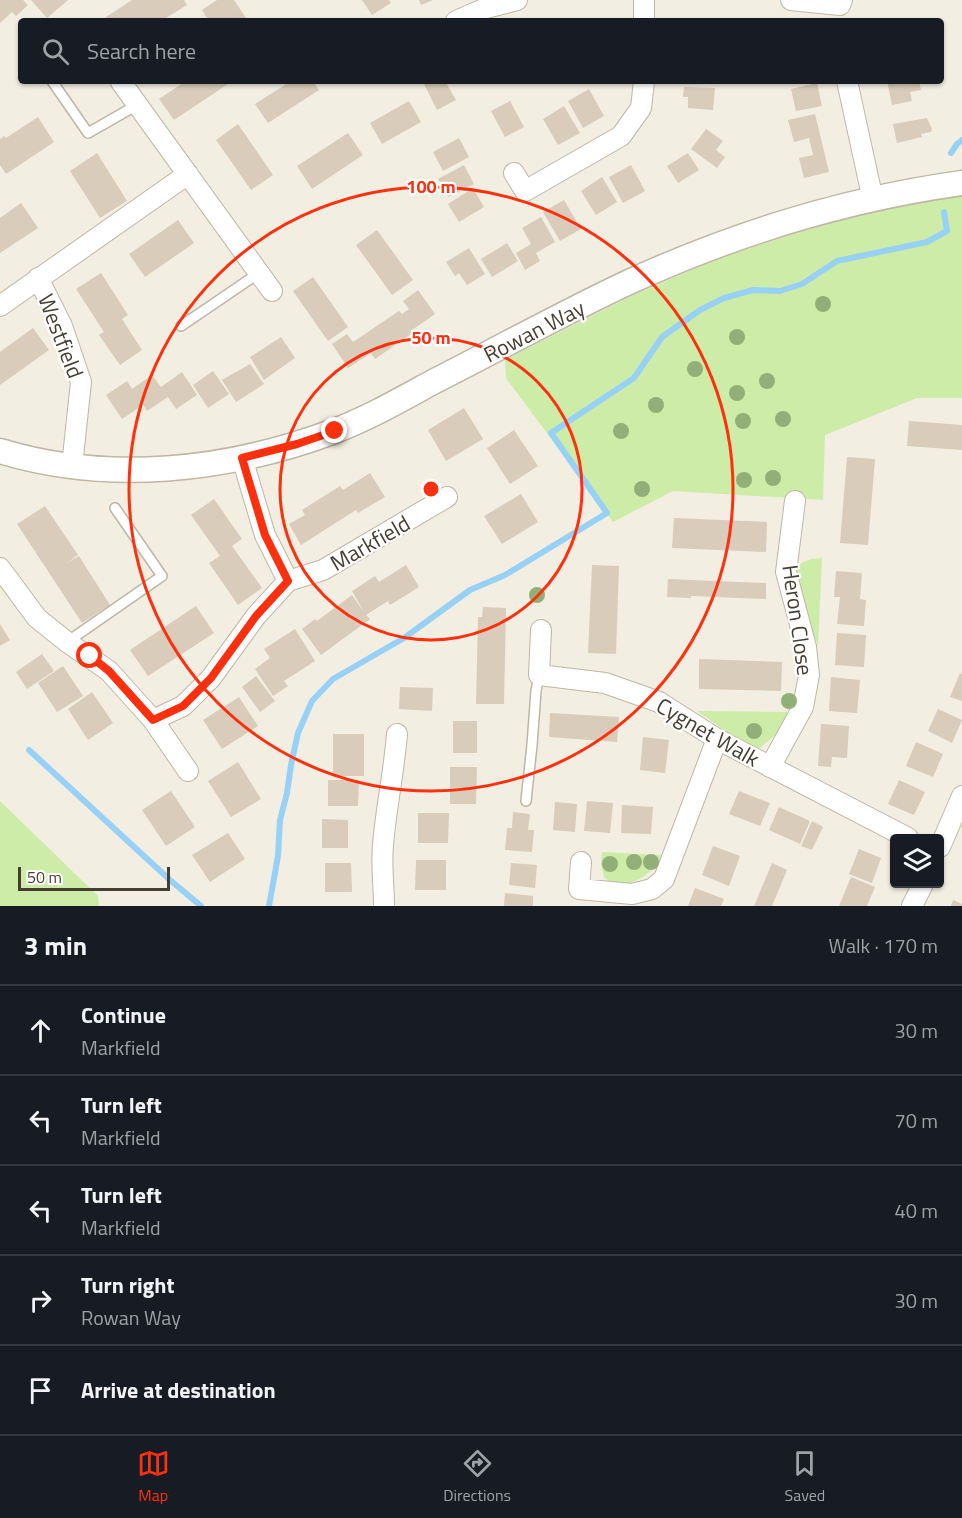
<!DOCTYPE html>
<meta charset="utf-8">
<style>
:root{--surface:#171b24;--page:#20242c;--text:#f1f3f6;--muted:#9ea1a6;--line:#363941;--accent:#ff300d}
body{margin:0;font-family:"Titillium Web",sans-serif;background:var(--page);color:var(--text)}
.controls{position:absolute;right:18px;bottom:18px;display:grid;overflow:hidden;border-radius:6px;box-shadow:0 2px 4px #0004}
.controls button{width:54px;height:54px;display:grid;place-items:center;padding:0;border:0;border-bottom:2px solid var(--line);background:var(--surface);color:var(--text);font:30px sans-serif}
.scale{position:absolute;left:18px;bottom:15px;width:152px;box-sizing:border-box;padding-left:6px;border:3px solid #453e32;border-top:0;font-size:16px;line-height:21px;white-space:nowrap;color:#453e32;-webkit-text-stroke:4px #fff;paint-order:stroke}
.stop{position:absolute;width:18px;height:18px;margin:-14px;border:4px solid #ff300d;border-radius:50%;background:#fff}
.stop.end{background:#ff300d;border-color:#fff;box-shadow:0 2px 6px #0008}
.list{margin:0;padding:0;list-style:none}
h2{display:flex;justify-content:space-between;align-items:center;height:78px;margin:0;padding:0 24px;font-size:26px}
h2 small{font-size:20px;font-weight:400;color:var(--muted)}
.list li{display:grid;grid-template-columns:39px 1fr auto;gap:18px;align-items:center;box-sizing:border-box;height:90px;padding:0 24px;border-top:2px solid var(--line)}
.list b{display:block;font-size:22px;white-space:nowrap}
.list p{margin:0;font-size:20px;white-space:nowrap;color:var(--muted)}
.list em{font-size:20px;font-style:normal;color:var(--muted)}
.icon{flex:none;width:33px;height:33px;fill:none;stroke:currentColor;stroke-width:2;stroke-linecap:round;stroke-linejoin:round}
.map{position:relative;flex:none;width:962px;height:906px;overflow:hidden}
.search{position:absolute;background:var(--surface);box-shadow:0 2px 4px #0004;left:18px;right:18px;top:18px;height:66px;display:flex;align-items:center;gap:15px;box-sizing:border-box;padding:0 21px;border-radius:6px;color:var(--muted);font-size:22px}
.sheet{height:528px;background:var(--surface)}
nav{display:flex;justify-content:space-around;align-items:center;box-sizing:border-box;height:84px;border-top:2px solid var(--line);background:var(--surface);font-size:16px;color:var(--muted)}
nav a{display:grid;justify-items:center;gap:3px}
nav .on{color:var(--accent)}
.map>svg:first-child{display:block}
.green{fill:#cdeca7}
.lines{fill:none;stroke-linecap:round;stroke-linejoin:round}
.stream{stroke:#98d1f6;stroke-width:6}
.building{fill:#d9ccba}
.service-casing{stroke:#bfb6a4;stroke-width:12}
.minor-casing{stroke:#bfb6a4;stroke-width:22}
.tertiary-casing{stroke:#bfb6a4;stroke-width:27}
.service{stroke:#fff;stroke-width:9}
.minor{stroke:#fff;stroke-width:20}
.tertiary{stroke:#fff;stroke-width:24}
.tree{fill:#93af78}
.route{stroke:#ff300d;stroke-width:8}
.ring{fill:none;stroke:#ff300d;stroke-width:3}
.labels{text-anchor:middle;stroke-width:4.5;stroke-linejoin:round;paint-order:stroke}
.street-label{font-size:22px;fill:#453e32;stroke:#fff}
.centre{fill:#ff300d;stroke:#fff;stroke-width:3}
.ring-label{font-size:18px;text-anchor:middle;font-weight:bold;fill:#ff300d;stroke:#fff;stroke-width:4.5;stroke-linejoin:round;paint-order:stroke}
</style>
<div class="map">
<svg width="962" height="906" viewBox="0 0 962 906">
<rect width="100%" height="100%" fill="#f3eee2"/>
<!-- green -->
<path class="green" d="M962 193V398H917L825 435 823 500 673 491 613 522 506 378 505 360 631 296 724 256 872 210Z
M822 558 818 646 796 584V573L801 563 811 559Z
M697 711 792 712 775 735 760 748C742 746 713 721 697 711Z
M0 801 98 896 99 906H0Z
M602 852 661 855C655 875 621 895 604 877L601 865Z"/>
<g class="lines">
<!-- stream -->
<path class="stream" d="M951 153 957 144 962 140
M29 750 170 880 201 906
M269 906 278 856 280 820 287 793 291 765 298 733 312 701 333 679 404 638 470 590 505 575 607 513 551 433 634 378 662 337 700 310 724 298 753 290 780 291 802 284 837 261 927 242 947 231 944 212"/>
</g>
<!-- building -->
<path class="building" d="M0 0H23L28 5 16 16 12 12 0 23Z
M31 0H68L47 18Z
M132 0H184L187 5 161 21H108L106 17Z
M217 0H234L248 21H209L202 10Z
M362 0H389L391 3 372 15Z
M419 0H433L421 5Z
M677 18 708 19V21H677Z
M186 81H226L228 84 174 120 159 99Z
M291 81H313L319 90 268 123 255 104Z
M424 81H445L456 100 437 110 423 82Z
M887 81H919L921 90 910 92 912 101 892 105Z
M817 83 822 106 796 111 791 89Z
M684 87 715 88 713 110 688 108V97H683Z
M589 89 604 116 583 128 568 101Z
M409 101 421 122 382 144 370 123Z
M510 101 524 127 505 137 491 111Z
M564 106 580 133 558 145 543 119Z
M815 114 829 172 804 178 799 158 813 155 809 138 794 142 788 120Z
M38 117 54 142 6 174 0 165V139L4 136 6 138Z
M927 118 932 129 931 132 921 134 922 137 897 143 893 124Z
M238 124 273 175 251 190 216 140Z
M706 129 723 141 716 150 725 157 717 168 691 149Z
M348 133 363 155 312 189 297 166Z
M459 138 469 157 443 171 433 152Z
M97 153 127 201 100 218 70 171Z
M688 153 699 170 678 183 667 166Z
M464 165 474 184 448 197 438 179Z
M631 165 645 191 623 203 609 177Z
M602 177 617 202 596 215 581 191Z
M473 188 484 207 459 222 448 204Z
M564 200 581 229 560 241 543 212Z
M21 203 38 228 0 253V218Z
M541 217 555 242 536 253 540 261 525 270 516 253 531 244 522 228Z
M178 220 194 243 145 277 129 254Z
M377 230 413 280 392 295 356 245Z
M507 243 518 261 492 277 481 259Z
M469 248 485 274 467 285 459 273 455 276 446 262Z
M101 273 128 315 122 319 142 350 120 365 99 335 104 332 76 289Z
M313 277 348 327 328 341 293 291Z
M418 290 435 314 412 330 414 332 375 359 371 353 348 368 332 344 347 334 353 342 399 311 402 314 409 309 403 301Z
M33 328 49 350 0 385V352Z
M281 337 295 358 264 380 250 357Z
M250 364 264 384 236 402 222 380Z
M213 371 229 394 208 408 193 385Z
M182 372 197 395 176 409 168 397 147 411 143 405 122 419 106 395 127 381 132 389 152 375 161 387Z
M464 408 483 439 446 461 428 430Z
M909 421 962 425V450L907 446Z
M514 430 538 466 510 484 487 448Z
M847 457 875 459 868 545 840 543Z
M370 473 385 497 358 513 356 510 301 545 289 524 305 515 302 510 340 486 343 490Z
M521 494 538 522 502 544 484 516Z
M214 499 242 539 232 546 262 588 238 605 209 563 220 556 191 515Z
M45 506 78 555 67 563 79 556 110 605 82 623 17 524Z
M674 518 767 522 766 552 672 548Z
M406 565 419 587 390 605 388 601 366 615 370 619 321 655 302 629 315 619 317 621 352 595 364 612 352 591 375 576 379 582Z
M592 565 619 566 616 654 588 653Z
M836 571 862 573 860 599 866 600 864 626 837 624 840 597H834Z
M668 579 766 583V599L691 596V598L667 597Z
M196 606 214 633 148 676 130 650Z
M483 607 506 608 504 704H476L478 617H482Z
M0 624 10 640 0 646Z
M295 629 315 661 284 681 288 686 273 696 255 669 270 658 264 649Z
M837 633 866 635 864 667 835 665Z
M42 654 54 671 27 689 16 672Z
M699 659 782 662 781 691 699 689Z
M63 666 83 696 57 712 38 683Z
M960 673 962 674V701L950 697Z
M256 676 275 701 260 712 242 687Z
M831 677 860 680 857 713 829 711Z
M400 687 433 688 432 711 399 709Z
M92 692 113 723 88 740 68 709Z
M239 697 258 726 222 749 203 720Z
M938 709 962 720 952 743 928 731Z
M550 713 619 717 617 742 549 737Z
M453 721H477V753H453Z
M821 724 849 726 847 758 832 757 831 767 818 766Z
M333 734H364V776H333Z
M643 737 669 740 665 773 640 770Z
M916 742 943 754 933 777 906 766Z
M238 762 261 799 231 817 208 781Z
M450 767H477L476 804H450Z
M328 780H359L358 806H328Z
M899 780 925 792 914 815 888 804Z
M171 791 195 827 166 846 142 810Z
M739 791 770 803 760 826 729 814Z
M587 801 613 803 610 833 584 831Z
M555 802 577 804 575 832 553 830Z
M622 805 653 807 651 834 621 833Z
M779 807 810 821 800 844 769 830Z
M513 812 530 814 528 830H534L532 852 505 850 507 828H512Z
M418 813H449L448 843H418Z
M322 819 348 820V848H322Z
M812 821 823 827 812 850 801 846Z
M228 833 245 859 210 882 192 855Z
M713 846 740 856 729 886 702 875Z
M859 849 881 858 872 883 849 874Z
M416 860H446V890H415Z
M325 863H351L352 892H325Z
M511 863 537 865 535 888 509 885Z
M772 863 787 870 772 906H754Z
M851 877 875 887 867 906H839Z
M695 888 724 899 721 906H688Z
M505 893 533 896V906H504Z
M953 900 962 904V906H951Z"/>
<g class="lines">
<!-- service casing -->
<g class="service-casing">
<path id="service" d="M52 81 88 133 137 105
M181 326 259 273
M67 642 162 576 115 508
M526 801 532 745 536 691 539 675"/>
</g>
<!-- minor casing -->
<g class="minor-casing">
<path id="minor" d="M791 0 840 5 842 0
M456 21 486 8 517 0
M644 21V0
M847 81 873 200
M121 82 272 291
M514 173 525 191 621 136 641 108 644 81
M38 278 62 326 81 382 72 466
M0 306 188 174
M242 458 265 535 288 581
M0 568 37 618 67 642 109 671 153 720 188 771
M541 630 539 675 605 683 659 702 717 739 908 838
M153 720 183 706 211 678 256 616 288 581 323 570 447 497
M770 767 803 707 809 675 806 647 786 572 795 501
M940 847 962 796
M581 862 579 889 632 894 652 889 664 879 717 739
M384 906C384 886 381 865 383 845 386 808 394 772 397 734
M912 906 923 884"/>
</g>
<!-- tertiary casing -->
<g class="tertiary-casing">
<path id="tertiary" d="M0 451C108 484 227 471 332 432 367 419 400 400 433 382 498 349 563 313 629 282 734 234 847 199 962 183"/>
</g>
<!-- service -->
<use href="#service" class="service"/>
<!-- minor -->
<use href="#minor" class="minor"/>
<!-- tertiary -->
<use href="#tertiary" class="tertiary"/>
</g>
<!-- trees -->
<g class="tree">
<circle cx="823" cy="304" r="8"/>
<circle cx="737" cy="337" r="8"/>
<circle cx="695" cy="369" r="8"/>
<circle cx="767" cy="381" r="8"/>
<circle cx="737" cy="393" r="8"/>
<circle cx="656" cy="405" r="8"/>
<circle cx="783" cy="419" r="8"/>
<circle cx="743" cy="421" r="8"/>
<circle cx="621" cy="431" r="8"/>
<circle cx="773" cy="478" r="8"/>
<circle cx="744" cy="480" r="8"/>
<circle cx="642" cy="489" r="8"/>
<circle cx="537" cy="595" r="8"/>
<circle cx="789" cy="701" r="8"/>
<circle cx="754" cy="731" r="8"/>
<circle cx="634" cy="862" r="8"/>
<circle cx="651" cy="862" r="8"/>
<circle cx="610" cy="864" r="8"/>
</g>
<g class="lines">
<!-- route -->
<path class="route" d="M90 656 109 671 153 720 183 706 211 678 256 616 288 581 265 535 242 458 297 444 335 431"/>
</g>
<!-- distance rings -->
<g class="ring">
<circle cx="431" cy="489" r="151"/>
<circle cx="431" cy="489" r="302"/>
</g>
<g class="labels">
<!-- street labels -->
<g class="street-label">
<text transform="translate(534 331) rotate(-27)" y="8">Rowan Way</text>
<text transform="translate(61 336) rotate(69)" y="8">Westfield</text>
<text transform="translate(370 543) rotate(-30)" y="8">Markfield</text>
<text transform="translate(798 620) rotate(82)" y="8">Heron Close</text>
<text transform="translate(708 732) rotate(30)" y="8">Cygnet Walk</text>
</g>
</g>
<circle cx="431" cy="489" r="9" class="centre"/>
<g class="ring-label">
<text x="431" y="193">100 m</text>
<text x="431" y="344">50 m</text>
</g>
</svg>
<div class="controls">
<button><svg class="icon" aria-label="layers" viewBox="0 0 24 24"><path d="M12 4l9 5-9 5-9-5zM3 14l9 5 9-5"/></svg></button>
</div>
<div class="scale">50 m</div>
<div class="stop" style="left:90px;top:656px"></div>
<div class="stop end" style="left:335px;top:431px"></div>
<div class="search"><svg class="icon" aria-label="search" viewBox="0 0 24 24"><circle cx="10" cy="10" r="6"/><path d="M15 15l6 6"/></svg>Search here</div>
</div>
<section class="sheet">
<h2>3 min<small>Walk · 170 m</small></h2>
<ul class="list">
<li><svg class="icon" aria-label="ahead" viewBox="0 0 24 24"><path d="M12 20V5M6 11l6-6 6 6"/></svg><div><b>Continue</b><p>Markfield</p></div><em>30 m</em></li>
<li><svg class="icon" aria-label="left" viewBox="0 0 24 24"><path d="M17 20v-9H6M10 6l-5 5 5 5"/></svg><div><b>Turn left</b><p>Markfield</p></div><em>70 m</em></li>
<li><svg class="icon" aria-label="left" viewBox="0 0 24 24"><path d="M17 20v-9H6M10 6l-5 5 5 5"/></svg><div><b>Turn left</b><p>Markfield</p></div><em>40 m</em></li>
<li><svg class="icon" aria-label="right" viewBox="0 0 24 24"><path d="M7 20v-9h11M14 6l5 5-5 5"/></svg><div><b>Turn right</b><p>Rowan Way</p></div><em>30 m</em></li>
<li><svg class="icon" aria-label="arrive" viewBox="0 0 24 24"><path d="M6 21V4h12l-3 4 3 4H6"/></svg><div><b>Arrive at destination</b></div></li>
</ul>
</section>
<nav>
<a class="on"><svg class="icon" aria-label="map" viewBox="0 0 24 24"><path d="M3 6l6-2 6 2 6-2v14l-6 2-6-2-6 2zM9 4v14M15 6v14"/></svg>Map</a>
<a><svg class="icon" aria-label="directions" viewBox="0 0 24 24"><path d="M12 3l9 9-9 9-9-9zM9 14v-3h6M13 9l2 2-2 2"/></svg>Directions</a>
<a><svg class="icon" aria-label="saved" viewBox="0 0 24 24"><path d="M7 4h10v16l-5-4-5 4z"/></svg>Saved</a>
</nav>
